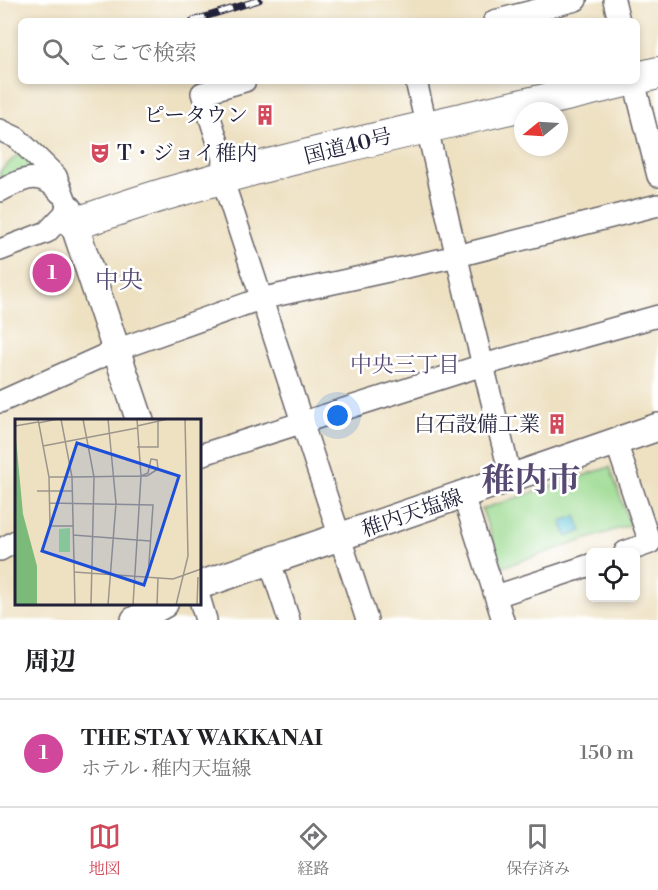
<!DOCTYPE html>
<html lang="ja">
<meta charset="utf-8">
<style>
:root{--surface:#fff;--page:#f2f2f2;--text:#202124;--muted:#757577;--line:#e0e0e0;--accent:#d1495b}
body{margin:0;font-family:"Libre Bodoni","Noto Serif JP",serif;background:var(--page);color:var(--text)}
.controls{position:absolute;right:18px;bottom:18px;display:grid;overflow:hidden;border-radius:9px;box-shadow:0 3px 9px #0003}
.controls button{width:54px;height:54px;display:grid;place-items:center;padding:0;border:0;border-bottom:2px solid var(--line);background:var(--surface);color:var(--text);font:30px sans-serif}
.compass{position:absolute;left:514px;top:102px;width:54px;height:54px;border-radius:50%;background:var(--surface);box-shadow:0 3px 9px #0003;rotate:252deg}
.you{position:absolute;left:338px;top:416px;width:21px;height:21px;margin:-15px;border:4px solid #fff;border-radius:50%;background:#1a73e8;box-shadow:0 0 0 9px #1a73e833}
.badge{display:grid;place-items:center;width:39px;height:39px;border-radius:50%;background:var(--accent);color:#fff;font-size:20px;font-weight:700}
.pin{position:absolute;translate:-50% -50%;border:3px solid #fff;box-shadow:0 2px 6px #0006}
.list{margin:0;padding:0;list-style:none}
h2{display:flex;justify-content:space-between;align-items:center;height:78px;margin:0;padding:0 24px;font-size:26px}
h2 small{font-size:20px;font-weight:400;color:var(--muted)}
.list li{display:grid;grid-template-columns:39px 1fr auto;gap:18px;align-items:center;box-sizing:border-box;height:108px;padding:0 24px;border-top:2px solid var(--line)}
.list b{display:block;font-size:22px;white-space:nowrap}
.list p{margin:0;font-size:20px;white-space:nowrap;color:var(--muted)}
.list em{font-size:20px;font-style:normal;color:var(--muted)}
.icon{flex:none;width:33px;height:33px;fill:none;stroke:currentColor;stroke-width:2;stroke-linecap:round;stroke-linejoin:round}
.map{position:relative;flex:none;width:658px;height:620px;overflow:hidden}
.search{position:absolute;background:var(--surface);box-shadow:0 3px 9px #0003;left:18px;right:18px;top:18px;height:66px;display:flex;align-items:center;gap:15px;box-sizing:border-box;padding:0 21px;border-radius:9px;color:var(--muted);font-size:22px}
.sheet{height:186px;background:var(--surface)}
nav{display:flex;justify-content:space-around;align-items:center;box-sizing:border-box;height:84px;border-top:2px solid var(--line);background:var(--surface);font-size:16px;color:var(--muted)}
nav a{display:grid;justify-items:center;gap:3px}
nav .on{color:var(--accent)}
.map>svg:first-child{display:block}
.green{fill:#9bda90;stroke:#5e7e66;stroke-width:1.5}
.water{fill:#59c2d4;stroke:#3e7288;stroke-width:1.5}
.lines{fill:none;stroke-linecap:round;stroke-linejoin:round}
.minor-casing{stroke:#69656a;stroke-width:24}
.major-casing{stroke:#69656a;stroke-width:30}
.highway-casing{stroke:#69656a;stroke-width:34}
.minor{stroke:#fff;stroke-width:21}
.major{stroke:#fff;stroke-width:27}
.highway{stroke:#fff;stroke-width:32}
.rail-casing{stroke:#22223b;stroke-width:7}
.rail{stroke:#fff;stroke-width:4.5;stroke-dasharray:14;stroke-linecap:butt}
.labels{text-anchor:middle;stroke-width:5;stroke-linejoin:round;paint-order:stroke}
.poi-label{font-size:21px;fill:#22223b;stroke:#fff;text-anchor:end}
.street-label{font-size:21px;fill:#22223b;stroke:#fff}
.neighbourhood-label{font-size:22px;fill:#564a73;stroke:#fff}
.quarter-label{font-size:24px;fill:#564a73;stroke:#fff}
.town-label{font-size:33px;font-weight:bold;fill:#564a73;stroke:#fff}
.inset-road{fill:none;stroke:#9c958c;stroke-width:1.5}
.view{fill:#1d4ed8;fill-opacity:0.15;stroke:#1d4ed8;stroke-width:3}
.inset-edge{fill:none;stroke:#22223b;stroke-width:3}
</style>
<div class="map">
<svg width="658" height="620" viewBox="0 0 658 620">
<rect width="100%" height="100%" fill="#fff"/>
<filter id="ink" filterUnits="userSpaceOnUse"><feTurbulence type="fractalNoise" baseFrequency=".0167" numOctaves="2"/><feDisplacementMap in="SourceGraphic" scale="12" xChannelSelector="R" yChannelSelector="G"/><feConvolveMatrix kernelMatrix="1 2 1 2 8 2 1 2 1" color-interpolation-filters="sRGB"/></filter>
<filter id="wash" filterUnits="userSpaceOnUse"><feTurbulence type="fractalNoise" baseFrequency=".008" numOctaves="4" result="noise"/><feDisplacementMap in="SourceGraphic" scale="24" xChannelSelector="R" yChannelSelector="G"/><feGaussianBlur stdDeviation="1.35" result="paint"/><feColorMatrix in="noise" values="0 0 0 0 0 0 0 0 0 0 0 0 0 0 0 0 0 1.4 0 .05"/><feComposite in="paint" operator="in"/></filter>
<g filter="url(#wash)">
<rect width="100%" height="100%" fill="#eee1c2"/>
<!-- green -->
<path class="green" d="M22 151 52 179 0 183V171Z
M610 467 630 525 502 567 482 509Z"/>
<!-- water -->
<path class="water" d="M576 516 582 531 567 537 561 521Z"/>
</g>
<g filter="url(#ink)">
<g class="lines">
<!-- minor casing -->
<g class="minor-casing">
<path id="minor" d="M614 0 619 21
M494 21 576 0
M245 81 202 93 223 158 222 178 367 620
M416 81 468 305 511 478
M634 81 658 176
M0 130 17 138 56 176 69 209
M0 191C22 179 41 169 60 193
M0 250 47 232 69 209
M0 402 116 350 260 299 457 256 658 205
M616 442 650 543 625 552
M200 455 483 365 658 316
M463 495 503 620
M0 550 16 541
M270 562 289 620
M496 596 590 565
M200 600 206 620"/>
</g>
<!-- major casing -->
<g class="major-casing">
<path id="major" d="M69 209 140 421
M200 585 658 427
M135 620 164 604"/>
</g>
<!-- highway casing -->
<g class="highway-casing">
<path id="highway" d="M637 78 658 73
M74 224C110 212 146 199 183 189 328 146 478 117 625 81"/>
</g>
<!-- minor -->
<use href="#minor" class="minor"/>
<!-- major -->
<use href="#major" class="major"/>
<!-- highway -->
<use href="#highway" class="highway"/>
<!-- rail casing -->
<g class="rail-casing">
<path id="rail" d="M192 21 259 0"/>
</g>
<!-- rail -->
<use href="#rail" class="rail"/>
</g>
</g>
<!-- icons -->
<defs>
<g id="building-bare" transform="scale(1.62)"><path d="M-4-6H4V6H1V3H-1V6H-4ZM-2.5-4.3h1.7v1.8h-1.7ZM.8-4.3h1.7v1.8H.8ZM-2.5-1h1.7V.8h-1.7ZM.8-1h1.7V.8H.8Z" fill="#d1495b" stroke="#fff" stroke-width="2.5" paint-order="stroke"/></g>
<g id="theatre-bare" transform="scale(1.62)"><path d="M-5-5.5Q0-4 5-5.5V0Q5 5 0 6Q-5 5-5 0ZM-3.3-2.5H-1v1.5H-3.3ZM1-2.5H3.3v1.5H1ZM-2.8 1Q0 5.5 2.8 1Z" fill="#d1495b" stroke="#fff" stroke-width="2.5" paint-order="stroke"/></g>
</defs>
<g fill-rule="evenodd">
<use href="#building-bare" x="265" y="115"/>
<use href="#theatre-bare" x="100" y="153"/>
<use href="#building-bare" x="557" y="424"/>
</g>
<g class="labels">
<!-- poi labels -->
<g class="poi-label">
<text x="248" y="122">ピータウン</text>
<text x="117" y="160" text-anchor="start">T・ジョイ稚内</text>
<text x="540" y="431">白石設備工業</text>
</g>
<!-- street labels -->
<g class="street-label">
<text transform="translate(348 146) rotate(-14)" y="7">国道40号</text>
<text transform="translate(412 513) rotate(-19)" y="7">稚内天塩線</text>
</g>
<!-- neighbourhood labels -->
<g class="neighbourhood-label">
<text x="405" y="372">中央三丁目</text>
</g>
<!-- quarter labels -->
<g class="quarter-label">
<text x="119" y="288">中央</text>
</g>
<!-- town labels -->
<g class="town-label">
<text x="531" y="491">稚内市</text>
</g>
</g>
<!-- overview -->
<g transform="translate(15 419)">
<rect width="186" height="186" fill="#eee1c2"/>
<path d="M55 109V133H44V110Z" fill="#9bda90"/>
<path d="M0 9 8 95 22 147V186H0Z" fill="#7cba7a"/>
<path class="inset-road" d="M23 0 34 58 35 107H58M46 0 57 58 60 186M68 0 79 58 76 186M122 0 126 57M23 4 43 0M0 7 23 3M122 7 153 0M28 27 122 9M122 28H143V0M136 40 142 41 143 50 132 57H126L133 54ZM34 58H57M57 58 126 57M22 72H57M34 84 138 86 133 158M58 116 135 122M59 153 158 160 186 150M93 186 101 84 93 0M118 186 126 57M142 186 143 159M161 186 173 137 170 0M182 186 183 158"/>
<path class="view" d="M62 24 164 57 129 166 27 132Z"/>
<rect width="186" height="186" class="inset-edge"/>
</g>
</svg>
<div class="controls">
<button><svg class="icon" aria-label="locate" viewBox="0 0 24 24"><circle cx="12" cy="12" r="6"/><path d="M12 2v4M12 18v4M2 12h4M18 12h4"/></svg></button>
</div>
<svg class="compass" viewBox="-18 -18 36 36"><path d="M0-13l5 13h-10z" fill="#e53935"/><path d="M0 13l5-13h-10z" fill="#757577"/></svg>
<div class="you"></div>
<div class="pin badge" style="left:52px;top:273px;background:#d1479c">1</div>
<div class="search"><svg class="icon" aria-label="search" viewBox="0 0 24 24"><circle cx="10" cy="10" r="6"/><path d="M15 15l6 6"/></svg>ここで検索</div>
</div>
<section class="sheet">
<h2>周辺<small></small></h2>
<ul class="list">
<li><span class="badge" style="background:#d1479c">1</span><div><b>THE STAY WAKKANAI</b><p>ホテル · 稚内天塩線</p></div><em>150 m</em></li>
</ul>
</section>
<nav>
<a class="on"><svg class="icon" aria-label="map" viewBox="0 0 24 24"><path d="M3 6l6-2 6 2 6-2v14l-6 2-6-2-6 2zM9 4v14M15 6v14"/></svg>地図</a>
<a><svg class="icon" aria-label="directions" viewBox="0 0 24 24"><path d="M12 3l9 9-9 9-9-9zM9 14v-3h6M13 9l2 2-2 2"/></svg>経路</a>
<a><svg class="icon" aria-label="saved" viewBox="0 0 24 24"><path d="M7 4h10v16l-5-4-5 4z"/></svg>保存済み</a>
</nav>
